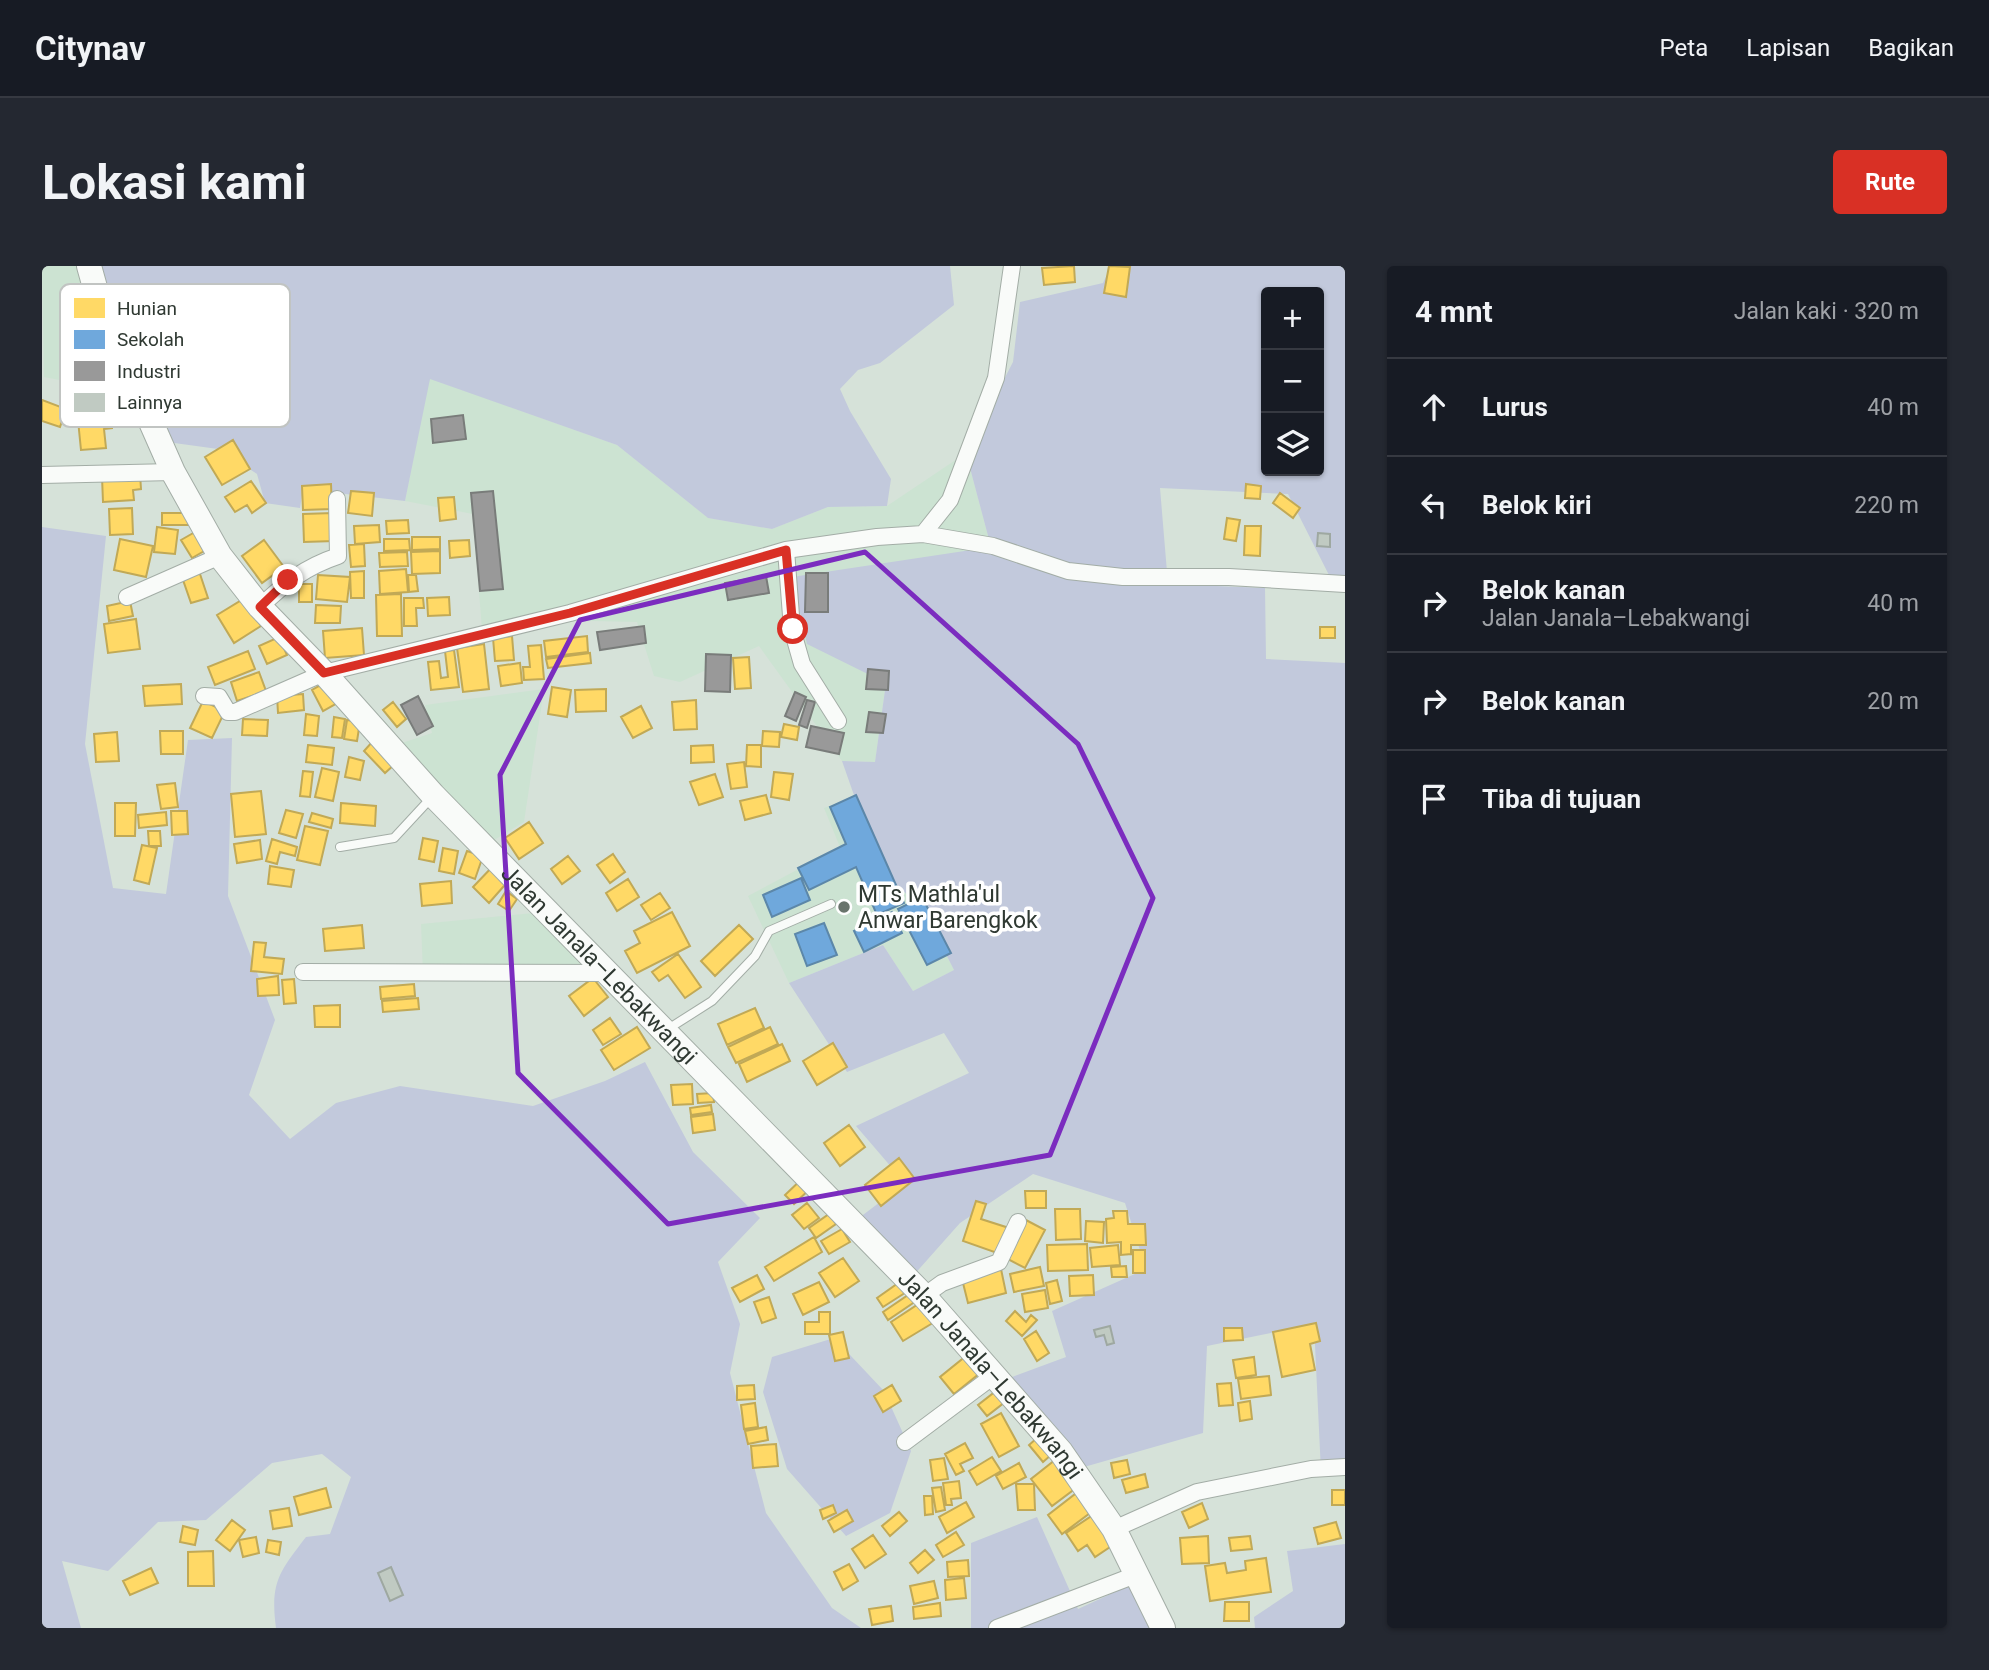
<!DOCTYPE html>
<html lang="id">
<meta charset="utf-8">
<style>
:root{--surface:#171b24;--page:#242831;--text:#f1f3f6;--muted:#9ea1a6;--line:#363941;--accent:#d93025}
body{margin:0;font-family:Roboto,sans-serif;background:var(--page);color:var(--text)}
.controls{position:absolute;right:21px;top:21px;display:grid;overflow:hidden;border-radius:7px;box-shadow:0 2px 5px #0004}
.controls button{width:63px;height:63px;display:grid;place-items:center;padding:0;border:0;border-bottom:2px solid var(--line);background:var(--surface);color:var(--text);font:35px sans-serif}
.stop{position:absolute;width:21px;height:21px;margin:-16px;border:5px solid #d93025;border-radius:50%;background:#fff}
.stop.end{background:#d93025;border-color:#fff;box-shadow:0 2px 7px #0008}
.list{margin:0;padding:0;list-style:none}
h2{display:flex;justify-content:space-between;align-items:center;height:91px;margin:0;padding:0 28px;font-size:30px}
h2 small{font-size:23px;font-weight:400;color:var(--muted)}
.list li{display:grid;grid-template-columns:46px 1fr auto;gap:21px;align-items:center;box-sizing:border-box;height:98px;padding:0 28px;border-top:2px solid var(--line)}
.list b{display:block;font-size:26px;white-space:nowrap}
.list p{margin:0;font-size:23px;white-space:nowrap;color:var(--muted)}
.list em{font-size:23px;font-style:normal;color:var(--muted)}
.icon{flex:none;width:38px;height:38px;fill:none;stroke:currentColor;stroke-width:2;stroke-linecap:round;stroke-linejoin:round}
.map{position:relative;flex:none;width:1303px;height:1362px;overflow:hidden;border-radius:7px}
header{display:flex;align-items:center;gap:42px;box-sizing:border-box;height:98px;padding:0 35px;background:var(--surface);border-bottom:2px solid var(--line)}
header strong{font-size:33px}
nav{display:flex;gap:38px;margin-inline-start:auto;font-size:24px}
.intro{display:flex;align-items:center;justify-content:space-between;box-sizing:border-box;height:168px;padding:0 42px}
h1{margin:0;font-size:49px}
.button{padding:18px 32px;border-radius:7px;background:var(--accent);color:#fff;font-size:24px;font-weight:700}
main{display:flex;gap:42px;padding:0 42px}
aside{flex:1;background:var(--surface);border-radius:7px;box-shadow:0 2px 5px #0004}
.map>svg:first-child{display:block}
.built{fill:#cce3d2}
.green{fill:#c2c9dc;fill-rule:evenodd}
.homes{fill:#ffd966;stroke:#c1a956;stroke-width:2}
.schools{fill:#6fa8dc;stroke:#5c87a9;stroke-width:2}
.industry{fill:#999;stroke:#797c7a;stroke-width:2}
.building{fill:#c0cac2;stroke:#9ea8a1;stroke-width:2}
.lines{fill:none;stroke-linecap:round;stroke-linejoin:round}
.service-casing{stroke:#a3ada6;stroke-width:10}
.minor-casing{stroke:#a3ada6;stroke-width:18}
.primary-casing{stroke:#a3ada6;stroke-width:26}
.service{stroke:#f9fbf9;stroke-width:8}
.minor{stroke:#f9fbf9;stroke-width:16}
.primary{stroke:#f9fbf9;stroke-width:24}
.route{stroke:#d93025;stroke-width:9}
.marked{fill:none;stroke:#7b2cbf;stroke-width:5;stroke-linejoin:round}
.poi-dot{fill:#69746c;stroke:#fff;stroke-width:2.5}
.labels{text-anchor:middle;stroke-width:7;stroke-linejoin:round;paint-order:stroke}
.poi-label{font-size:23px;fill:#2f3932;stroke:#fff;text-anchor:start}
.street-label{font-size:23px;fill:#2f3932;stroke:#fff}
.key{fill:#fff;stroke:#c1c4c2;stroke-width:2}
.key-label{font-size:19px;fill:#2f3932}
</style>
<header>
<strong>Citynav</strong>
<nav><a>Peta</a><a>Lapisan</a><a>Bagikan</a></nav>
</header>
<div class="intro"><h1>Lokasi kami</h1><a class="button">Rute</a></div>
<main>
<div class="map">
<svg width="1303" height="1362" viewBox="0 0 1303 1362">
<rect width="100%" height="100%" fill="#d6e2d9"/>
<!-- built -->
<path class="built" d="M0 0H46L100 130 2 111Z
M387 112 575 179 666 252 730 263 786 241 845 240 924 187 949 281 844 417 833 496 800 495 717 380 638 416 612 410 595 356 510 354 440 364 431 248 363 235Z
M502 423 482 556 447 577 351 480 390 467 383 439Z
M811 532 879 639 912 704 871 725 841 679 747 717 706 630 798 581 782 542Z
M512 645 557 701 381 708 379 658Z"/>
<!-- green -->
<path class="green" d="M46 0H908L912 39 838 97 816 104 798 123 808 145 849 213 845 240 786 241 730 263 666 252 575 179 388 113 363 235 261 223 258 242 223 237 215 208 176 183 125 176Z
M1069 0H1303V315L1289 313 1246 228 1118 222 1126 318 1223 322 1224 393 1303 397V1204L1279 1206 1272 1058 1165 1080 1161 1167 1035 1203 962 1114 1024 1091 1010 1045 1104 1003 1083 937 991 908 918 957 870 1011 817 952 863 917 814 860 927 807 902 767 805 806 747 717 841 679 871 725 912 704 879 639 840 609 800 495 833 496 844 417 765 378 750 311 949 281 924 187 971 96 978 36 1061 17ZM1224 26H1277V205H1224Z
M0 261 64 270 43 478 71 622 124 628 146 474 190 472 186 630 233 754 207 829 248 873 294 837 358 820 491 840 563 815 603 796 651 886 718 952 676 996 698 1058 688 1107 724 1247 790 1342 819 1362H234C228 1317 237 1306 264 1271L288 1268 309 1211 280 1188 230 1197 164 1254 116 1256 66 1305 20 1295 39 1362H0Z
M792 1072 842 1125 869 1185 848 1247 804 1270 745 1203 721 1126 730 1091Z
M995 1251 1036 1343 1099 1314 1116 1362H929V1277Z
M1303 1278V1362H1213L1212 1351 1251 1325 1245 1285Z"/>
<!-- homes -->
<path class="homes" d="M1032 0 1033 16 1002 19 1000 2Z
M1067 0 1088 1 1084 31 1062 27Z
M0 134 24 143 18 161 0 155Z
M69 140 70 162 62 163 64 182 39 184 35 144Z
M191 174 208 203 180 219 163 191Z
M98 208 99 223 91 224 92 234 61 236 60 211Z
M209 215 224 237 210 247 205 239 193 246 183 231Z
M289 218 290 243 261 244 260 220Z
M1204 218 1219 220 1218 233 1203 232Z
M309 225 332 227 330 250 306 247Z
M1238 227 1258 242 1251 252 1231 237Z
M412 231 414 253 398 255 396 232Z
M90 242 91 268 68 269 67 243Z
M120 247H148V259H120Z
M291 247 292 275 262 276 261 248Z
M1185 252 1198 254 1194 275 1182 273Z
M366 254 367 267 345 268 344 255Z
M337 259 338 276 313 278 312 260Z
M1203 260H1219L1218 290 1202 289Z
M115 261 136 264 133 288 112 286Z
M153 266 164 284 150 292 139 274Z
M370 271H398V283L370 284Z
M78 273 111 280 104 311 72 304Z
M342 273H367L368 284 342 285Z
M222 274 242 301 220 317 200 290Z
M427 274 428 290 408 292 407 275Z
M322 278 323 300 309 301 307 279Z
M398 285V307L370 308 369 286Z
M365 286 366 300 338 301 337 287Z
M364 303 366 326 338 328 337 305Z
M157 305 166 332 149 337 140 311Z
M322 305V332H309L308 306Z
M276 309 308 311 305 336 274 333Z
M366 309H374L376 325 367 326Z
M257 318H270V336H257Z
M359 328 360 370H335L334 329Z
M407 331 408 349 386 350 385 332Z
M203 332 219 360 192 377 175 349Z
M362 332H381L382 342H374L375 360H362Z
M88 335 91 350 67 355 65 340Z
M274 339 299 340 298 357H273Z
M94 353 98 383 66 387 62 358Z
M1278 361H1293V372H1278Z
M320 362 322 389 283 392 281 365Z
M470 370 472 394 453 395 451 372Z
M545 370 546 386 504 391 502 375Z
M237 371 245 389 225 398 217 380Z
M442 378 447 423 421 426 415 382Z
M499 379 502 413 482 414 481 401H488L486 380Z
M412 384 417 421 389 424 386 396 397 395 399 412 406 411 403 385Z
M206 385 213 403 173 419 166 401Z
M548 387 549 397 506 402 504 393Z
M707 391 709 422 693 423 691 392Z
M478 397 480 417 459 420 456 400Z
M217 406 224 425 195 435 189 416Z
M286 415 297 436 281 445 270 424Z
M139 418 140 438 103 440 101 420Z
M510 421 529 424 525 451 506 448Z
M564 423V445L534 446 533 424Z
M261 428 262 444 236 447 235 430Z
M654 434 655 463 632 464 630 436Z
M161 435 183 445 170 472 148 462Z
M351 436 364 453 355 461 341 444Z
M599 440 610 462 591 472 579 451Z
M264 448 277 450 275 470 262 469Z
M292 451 303 453 300 472 290 471Z
M201 453 226 454 225 470 200 469Z
M305 454 318 456 315 475 302 473Z
M742 458 757 461 755 474 739 471Z
M118 465H141V488H119Z
M721 465 738 466 737 481 720 480Z
M75 466 77 495 54 496 52 468Z
M331 475 353 498 343 507 322 485Z
M266 479 292 482 290 499 264 496Z
M671 479 672 496 649 497V480Z
M705 479H719V501L704 500Z
M307 491 322 495 318 514 303 511Z
M702 496 705 521 689 523 685 498Z
M280 502 297 506 291 535 273 531Z
M261 505 271 506 268 531 258 530Z
M732 506 751 508 747 534 729 531Z
M673 508 681 531 657 539 648 516Z
M133 517 136 541 119 543 115 519Z
M219 525 224 568 193 571 189 528Z
M724 529 729 547 703 554 698 535Z
M73 537H94L93 570H73Z
M299 537 334 540 333 560 298 557Z
M244 544 261 548 254 572 237 567Z
M129 545H145L146 568 130 569Z
M124 546 125 559 97 562 96 549Z
M270 547 291 553 289 562 267 556Z
M487 556 501 577 477 593 463 572Z
M263 560 286 565 278 599 255 594Z
M106 565H118L119 580H107Z
M381 572 396 575 392 596 377 593Z
M230 573 255 581 253 590 238 586 235 598 224 595Z
M218 574 220 593 195 597 192 578Z
M100 579 115 582 107 618 92 614Z
M401 582 416 585 412 608 397 605Z
M425 585 441 590 433 613 417 607Z
M571 588 583 606 568 617 555 599Z
M526 590 538 605 520 618 509 603Z
M453 598 469 612 447 637 431 621Z
M228 600 252 604 249 621 226 618Z
M586 613 597 631 575 645 564 627Z
M409 615 410 637 380 640 378 618Z
M464 625 475 633 467 645 456 638Z
M618 627 628 642 609 654 599 639Z
M630 646 648 680 595 707 583 685 598 677 592 665Z
M320 659 322 682 283 685 281 663Z
M697 659 711 673 673 710 659 695Z
M212 676 224 677 222 691 242 693 240 708 209 705Z
M636 688 659 721 643 732 626 709 617 715 610 706Z
M236 710 237 729 216 730 215 713Z
M551 712 566 731 542 750 527 730Z
M252 713 254 737 242 738 240 714Z
M372 718 373 730 339 733 338 721Z
M376 732 377 743 341 746 340 735Z
M298 739V761H273L272 740Z
M713 742 722 762 685 779 676 758Z
M568 752 579 768 561 779 551 764Z
M595 761 608 782 572 804 559 784Z
M728 761 736 778 694 797 686 781Z
M791 777 805 801 775 819 761 795Z
M740 778 748 795 705 816 697 798Z
M650 818 651 838 631 839 629 819Z
M671 827 672 836 656 837 655 828Z
M669 839 670 846 649 849 648 842Z
M671 848 673 864 651 867 649 851Z
M807 859 823 881 798 900 782 877Z
M857 892 873 913 839 940 823 919Z
M762 911 771 920 752 938 743 929Z
M983 925H1004V942H984Z
M934 935 944 938 939 953 967 962 958 988 921 975Z
M765 937 777 952 762 963 750 949Z
M1013 943H1038L1039 973 1014 974Z
M1071 945H1085L1086 958H1103L1104 979H1089V988L1079 989V976L1065 977 1064 953 1072 952Z
M787 948 794 958 774 972 767 962Z
M982 953 1003 964 983 1002 962 991Z
M1044 955 1062 956 1061 977 1043 975Z
M800 963 808 976 787 988 779 975Z
M772 971 780 986 732 1015 723 1001Z
M1045 978 1046 1004 1006 1005 1005 979Z
M1076 979 1078 999 1050 1001 1048 982Z
M1091 984H1103V1007H1091Z
M801 992 817 1015 793 1031 777 1007Z
M1084 1000 1085 1011H1070L1069 1001Z
M998 1001 1002 1020 972 1026 968 1008Z
M959 1003 964 1027 926 1037 920 1013Z
M715 1009 722 1023 698 1036 690 1022Z
M1051 1009 1052 1029 1028 1030 1027 1010Z
M862 1013 869 1023 841 1041 835 1032Z
M1015 1014 1020 1035 1008 1038 1004 1017Z
M777 1016 787 1036 761 1049 751 1028Z
M1003 1024 1006 1042 983 1046 980 1028Z
M872 1025 877 1033 846 1054 841 1046Z
M727 1031 734 1052 720 1057 712 1036Z
M881 1035 894 1055 861 1075 849 1056Z
M973 1045 984 1056 989 1049 995 1054 980 1070 964 1055Z
M777 1046H788V1068H763V1056H777Z
M1274 1057 1278 1075 1268 1078 1273 1104 1240 1111 1231 1066Z
M1182 1062H1200L1201 1074 1182 1075Z
M994 1065 1007 1087 995 1095 982 1073Z
M801 1066 807 1092 793 1095 787 1069Z
M924 1090 938 1107 912 1128 898 1111Z
M1212 1091 1214 1109 1194 1112 1191 1094Z
M1227 1110 1229 1129 1199 1133 1196 1113Z
M1189 1117 1191 1139 1177 1140 1175 1118Z
M712 1119 713 1133 695 1134V1120Z
M850 1119 859 1135 841 1146 832 1130Z
M954 1125 963 1136 945 1150 936 1139Z
M1208 1135 1210 1153 1198 1155 1196 1137Z
M713 1137 716 1161 702 1163 699 1139Z
M959 1147 977 1180 957 1191 939 1158Z
M724 1161 726 1174 706 1178 703 1165Z
M995 1172 1009 1189 1001 1196 987 1179Z
M923 1177 931 1192 918 1198 922 1205 914 1209 903 1188Z
M734 1178 736 1200 711 1202 709 1180Z
M950 1191 959 1205 935 1219 927 1205Z
M902 1192 906 1213 891 1215 888 1194Z
M1013 1194 1034 1222 1010 1240 989 1213Z
M1085 1194 1088 1208 1072 1212 1069 1197Z
M977 1197 984 1211 961 1223 954 1210Z
M1103 1208 1106 1221 1084 1227 1080 1214Z
M917 1215 919 1232 909 1233 910 1239H904L901 1217Z
M974 1218H992L993 1244H976Z
M899 1221 903 1244 894 1246 890 1222Z
M284 1222 289 1241 257 1249 252 1231Z
M1290 1224H1303V1239H1290Z
M1037 1225 1052 1244 1020 1268 1006 1249Z
M882 1230H890L891 1248 883 1249Z
M924 1236 932 1251 905 1267 897 1251Z
M1160 1237 1166 1253 1147 1262 1140 1246Z
M791 1239 794 1247 781 1253 778 1244Z
M247 1242 250 1260 231 1263 228 1245Z
M805 1244 811 1255 792 1266 786 1255Z
M857 1246 865 1255 848 1270 840 1260Z
M1051 1249 1071 1279 1053 1291 1045 1279 1036 1285 1024 1267Z
M190 1254 203 1264 188 1285 174 1274Z
M1294 1256 1299 1272 1276 1278 1272 1262Z
M141 1260 156 1264 153 1279 138 1276Z
M914 1266 922 1279 901 1291 894 1279Z
M831 1269 844 1288 823 1302 810 1283Z
M1166 1270 1167 1297 1140 1298 1138 1272Z
M1208 1270 1210 1283 1189 1285 1187 1272Z
M214 1271 217 1287 201 1291 197 1274Z
M226 1274 239 1276 237 1289 224 1286Z
M883 1284 892 1294 876 1307 868 1297Z
M171 1285 172 1320H146V1286Z
M1224 1292 1229 1326 1168 1335 1163 1300 1183 1297 1185 1307 1204 1304 1203 1295Z
M926 1294 927 1310 906 1311 905 1296Z
M807 1298 816 1315 801 1324 792 1306Z
M109 1302 116 1317 88 1329 81 1315Z
M922 1312 924 1332 904 1334 903 1314Z
M892 1315 896 1332 872 1338 868 1320Z
M1183 1336H1207V1355H1182Z
M898 1337 899 1350 872 1353 871 1341Z
M849 1340 851 1355 830 1359 827 1343Z"/>
<!-- schools -->
<path class="schools" d="M814 529 862 637 835 649 814 601 767 624 756 602 804 578 788 541Z
M759 612 768 634 730 651 721 629Z
M880 631 909 687 885 699 856 643Z
M850 646 860 667 822 686 812 665Z
M782 657 795 689 765 700 753 668Z"/>
<!-- industry -->
<path class="industry" d="M421 149 424 173 391 177 389 153Z
M451 225 461 323 438 325 429 227Z
M764 307H786V346H763Z
M724 310 727 327 686 334 683 317Z
M602 360 604 377 558 384 555 366Z
M664 388 689 389 688 426 663 425Z
M826 403 847 405 846 424 824 423Z
M753 426 764 431 754 455 743 450Z
M376 430 391 460 375 469 359 439Z
M765 434 773 436 765 462 757 459Z
M827 446 844 448 841 467 824 466Z
M769 460 802 467 797 488 764 481Z"/>
<!-- building -->
<path class="building" d="M1276 267 1288 268V281L1275 280Z
M1068 1060 1072 1077 1065 1079 1062 1069 1054 1071 1052 1064Z
M349 1301 361 1329 348 1335 336 1307Z"/>
<g class="lines">
<!-- service casing -->
<g class="service-casing">
<path id="service" d="M298 581 352 572 389 532
M626 763 670 735 713 690 727 665 789 638"/>
</g>
<!-- minor casing -->
<g class="minor-casing">
<path id="minor" d="M0 209 131 206
M881 268 908 234 954 112 970 0
M744 284 750 363 760 398 796 455
M85 331 178 290
M218 341C243 317 263 301 296 290L295 233
M162 430 177 431 186 446H193L282 407 528 347 744 284 835 271 881 268 951 280 1026 305 1081 311H1187L1303 318
M261 706 567 707
M882 1030 900 1017 957 996 976 956
M863 1176 950 1111
M1072 1263 1155 1226 1269 1203 1303 1201
M955 1362 1096 1308"/>
</g>
<!-- primary casing -->
<g class="primary-casing">
<g id="primary">
<path id="s1" d="M47 0 59 43 131 206 178 290 218 341 282 407 391 529 882 1030 1019 1186 1072 1263 1121 1362"/>
</g>
</g>
<!-- service -->
<use href="#service" class="service"/>
<!-- minor -->
<use href="#minor" class="minor"/>
<!-- primary -->
<use href="#primary" class="primary"/>
</g>
<g class="lines">
<!-- route -->
<path class="route" d="M246 314 218 341 282 407 528 347 744 284 751 363"/>
</g>
<!-- marked area -->
<path class="marked" d="M823 286 1036 478 1111 632 1008 889 626 958 476 807 458 509 538 354Z"/>
<!-- markers -->
<circle class="poi-dot" cx="802" cy="641" r="7"/>
<g class="labels">
<!-- poi labels -->
<g class="poi-label">
<text x="816" y="636">MTs Mathla'ul<tspan x="816" dy="26">Anwar Barengkok</tspan></text>
</g>
<!-- street labels -->
<g class="street-label">
<text dy="8" stroke="none"><textPath href="#s1" startOffset="877">Jalan Janala–Lebakwangi</textPath></text>
<text dy="8" stroke="none"><textPath href="#s1" startOffset="1444">Jalan Janala–Lebakwangi</textPath></text>
</g>
</g>
<!-- legend -->
<rect x="18" y="18" width="230" height="143" rx="10" class="key"/>
<rect x="32" y="32" width="31" height="20" fill="#ffd966"/>
<rect x="32" y="64" width="31" height="19" fill="#6fa8dc"/>
<rect x="32" y="95" width="31" height="20" fill="#999"/>
<rect x="32" y="127" width="31" height="19" fill="#c0cac2"/>
<g class="key-label">
<text x="75" y="49">Hunian</text>
<text x="75" y="80">Sekolah</text>
<text x="75" y="112">Industri</text>
<text x="75" y="143">Lainnya</text>
</g>
</svg>
<div class="controls">
<button>+</button>
<button>−</button>
<button><svg class="icon" aria-label="layers" viewBox="0 0 24 24"><path d="M12 4l9 5-9 5-9-5zM3 14l9 5 9-5"/></svg></button>
</div>
<div class="stop" style="left:751px;top:363px"></div>
<div class="stop end" style="left:246px;top:314px"></div>
</div>
<aside>
<h2>4 mnt<small>Jalan kaki · 320 m</small></h2>
<ul class="list">
<li><svg class="icon" aria-label="ahead" viewBox="0 0 24 24"><path d="M12 20V5M6 11l6-6 6 6"/></svg><div><b>Lurus</b></div><em>40 m</em></li>
<li><svg class="icon" aria-label="left" viewBox="0 0 24 24"><path d="M17 20v-9H6M10 6l-5 5 5 5"/></svg><div><b>Belok kiri</b></div><em>220 m</em></li>
<li><svg class="icon" aria-label="right" viewBox="0 0 24 24"><path d="M7 20v-9h11M14 6l5 5-5 5"/></svg><div><b>Belok kanan</b><p>Jalan Janala–Lebakwangi</p></div><em>40 m</em></li>
<li><svg class="icon" aria-label="right" viewBox="0 0 24 24"><path d="M7 20v-9h11M14 6l5 5-5 5"/></svg><div><b>Belok kanan</b></div><em>20 m</em></li>
<li><svg class="icon" aria-label="arrive" viewBox="0 0 24 24"><path d="M6 21V4h12l-3 4 3 4H6"/></svg><div><b>Tiba di tujuan</b></div></li>
</ul>
</aside>
</main>
